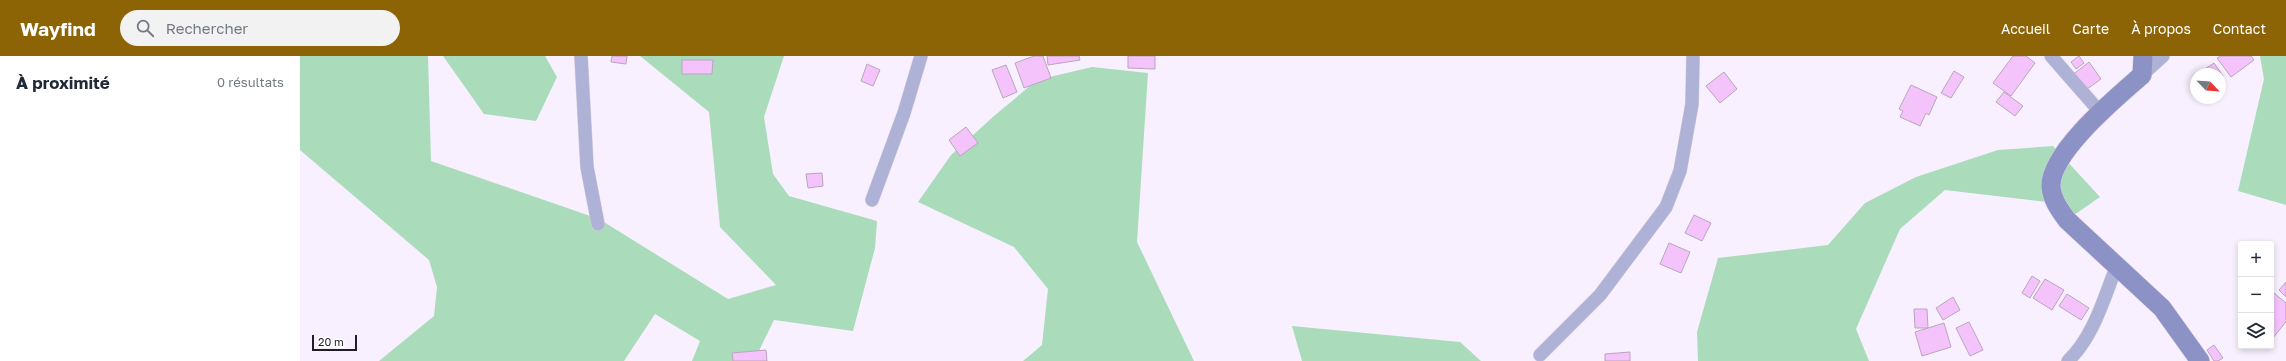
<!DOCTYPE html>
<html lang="fr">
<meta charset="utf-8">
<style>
:root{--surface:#fff;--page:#f2f2f3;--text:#1f2937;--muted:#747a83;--line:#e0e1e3;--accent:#8c6305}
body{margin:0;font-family:"Golos Text",sans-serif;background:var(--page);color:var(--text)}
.controls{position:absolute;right:12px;bottom:12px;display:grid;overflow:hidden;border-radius:4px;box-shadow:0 2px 6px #0003}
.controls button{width:36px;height:36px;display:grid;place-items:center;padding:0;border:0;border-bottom:1px solid var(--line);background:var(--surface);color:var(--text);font:20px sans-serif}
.compass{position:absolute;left:1890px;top:12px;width:36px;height:36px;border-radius:50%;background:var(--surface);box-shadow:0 2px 6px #0003;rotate:115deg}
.scale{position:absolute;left:12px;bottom:10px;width:45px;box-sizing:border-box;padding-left:4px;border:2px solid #211c25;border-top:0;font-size:11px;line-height:14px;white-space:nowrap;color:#211c25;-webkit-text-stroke:3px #fff;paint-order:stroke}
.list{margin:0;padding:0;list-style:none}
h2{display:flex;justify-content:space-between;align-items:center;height:52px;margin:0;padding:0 16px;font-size:17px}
h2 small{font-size:13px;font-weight:400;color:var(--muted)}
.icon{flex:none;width:22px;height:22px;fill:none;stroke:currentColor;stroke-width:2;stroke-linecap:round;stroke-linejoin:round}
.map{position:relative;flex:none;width:1986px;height:305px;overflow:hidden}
header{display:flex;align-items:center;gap:24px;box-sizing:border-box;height:56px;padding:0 20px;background:var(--accent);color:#fff}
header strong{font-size:19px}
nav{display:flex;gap:22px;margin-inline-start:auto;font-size:14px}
.search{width:280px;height:36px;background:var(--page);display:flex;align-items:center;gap:10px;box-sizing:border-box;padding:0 14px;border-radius:22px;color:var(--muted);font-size:15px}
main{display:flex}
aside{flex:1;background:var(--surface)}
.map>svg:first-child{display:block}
.green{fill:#aadcbb}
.building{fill:#f4c3fb;stroke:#b9a6bb}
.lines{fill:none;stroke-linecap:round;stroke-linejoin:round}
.street-casing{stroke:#d6cedc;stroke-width:14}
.secondary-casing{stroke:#d6cedc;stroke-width:20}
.street{stroke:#aeb2d6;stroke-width:13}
.secondary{stroke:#8c91c6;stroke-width:19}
</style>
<header>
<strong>Wayfind</strong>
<div class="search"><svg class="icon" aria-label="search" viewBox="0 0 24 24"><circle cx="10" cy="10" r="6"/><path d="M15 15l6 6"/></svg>Rechercher</div>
<nav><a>Accueil</a><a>Carte</a><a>À propos</a><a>Contact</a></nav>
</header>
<main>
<aside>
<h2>À proximité<small>0 résultats</small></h2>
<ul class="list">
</ul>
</aside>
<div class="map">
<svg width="1986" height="305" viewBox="0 0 1986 305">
<rect width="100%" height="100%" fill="#f8f0ff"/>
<!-- green -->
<path class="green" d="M0 0H128L131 105 299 163 428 243 476 229 420 171 409 56 340 0H484L464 61 473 118 489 140 577 165 575 192 553 275 474 264 454 305H392L400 285 355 258 324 305H79L134 260 137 231 129 204 0 94Z
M143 0H245L257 21 236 65 184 58Z
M1960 0H1986V149L1938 135 1964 23Z
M792 11 848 17 837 186 894 305H723L742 289 748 233 714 191 618 146 651 99 694 60 737 24Z
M1753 90 1800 141 1767 164 1755 147 1645 134 1600 173 1556 273 1569 305H1398L1397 276 1418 202 1528 189 1565 147 1616 121 1698 94Z
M992 270 1160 286 1181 305H1002Z"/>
<!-- building -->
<path class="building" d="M312 0H327L326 8 311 6Z
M734 0H743L751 22 724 32 715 7Z
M747 0H779L780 4 748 9Z
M828 0H855V13L828 12Z
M1713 0H1726L1735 7 1711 40 1693 27Z
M1779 0 1784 7 1776 13 1771 6Z
M1921 0H1951L1954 4 1931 21 1917 2Z
M382 4H413L412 18H382Z
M1789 6 1801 23 1783 36 1771 20Z
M1914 7 1923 20 1920 23V18H1904L1902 15Z
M567 8 580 14 573 30 561 25Z
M706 9 717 36 703 42 692 14Z
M1654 15 1664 21 1651 42 1641 37Z
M1424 16 1437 33 1420 47 1406 30Z
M1611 29 1637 41 1629 59 1626 57 1620 70 1600 61 1603 55 1599 53Z
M1704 36 1723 50 1715 60 1696 46Z
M666 71 678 87 660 100 649 84Z
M522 117 523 130 508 132 506 118Z
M1394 159 1411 167 1402 185 1385 177Z
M1369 187 1390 196 1381 217 1360 208Z
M1732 220 1740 225 1730 242 1722 237Z
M1745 223 1764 234 1752 254 1733 242Z
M1986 226V241L1979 234Z
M1974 237 1986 247V266L1972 283 1971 241Z
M1767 238 1789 252 1781 264 1759 250Z
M1653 241 1660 254 1643 264 1636 252Z
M1614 253H1627L1628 272H1615Z
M1669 266 1683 294 1670 300 1656 272Z
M1644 267 1651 291 1622 300 1615 276Z
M1914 289 1923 302 1918 305H1914L1907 294Z
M466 294 467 305H433L432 297Z
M1330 296V305H1305V298Z"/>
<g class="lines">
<!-- street casing -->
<g class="street-casing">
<path id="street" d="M281 0 287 111 298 168
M1751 0 1800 56
M1842 19 1863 0
M572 144 604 57 621 0
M1240 299 1300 239 1366 151 1380 115 1392 48 1393 0
M1768 305C1794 280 1804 242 1817 209"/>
</g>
<!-- secondary casing -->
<g class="secondary-casing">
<path id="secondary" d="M1843 0 1842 19C1817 41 1749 97 1751 131 1752 144 1760 154 1767 164L1862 252 1900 305"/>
</g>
<!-- street -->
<use href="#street" class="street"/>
<!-- secondary -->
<use href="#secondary" class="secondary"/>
</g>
</svg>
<div class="controls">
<button>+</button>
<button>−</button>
<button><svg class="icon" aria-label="layers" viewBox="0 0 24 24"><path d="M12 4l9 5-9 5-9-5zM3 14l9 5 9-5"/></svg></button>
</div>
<svg class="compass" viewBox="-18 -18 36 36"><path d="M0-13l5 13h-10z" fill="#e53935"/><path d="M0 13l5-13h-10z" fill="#747a83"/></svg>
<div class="scale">20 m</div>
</div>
</main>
